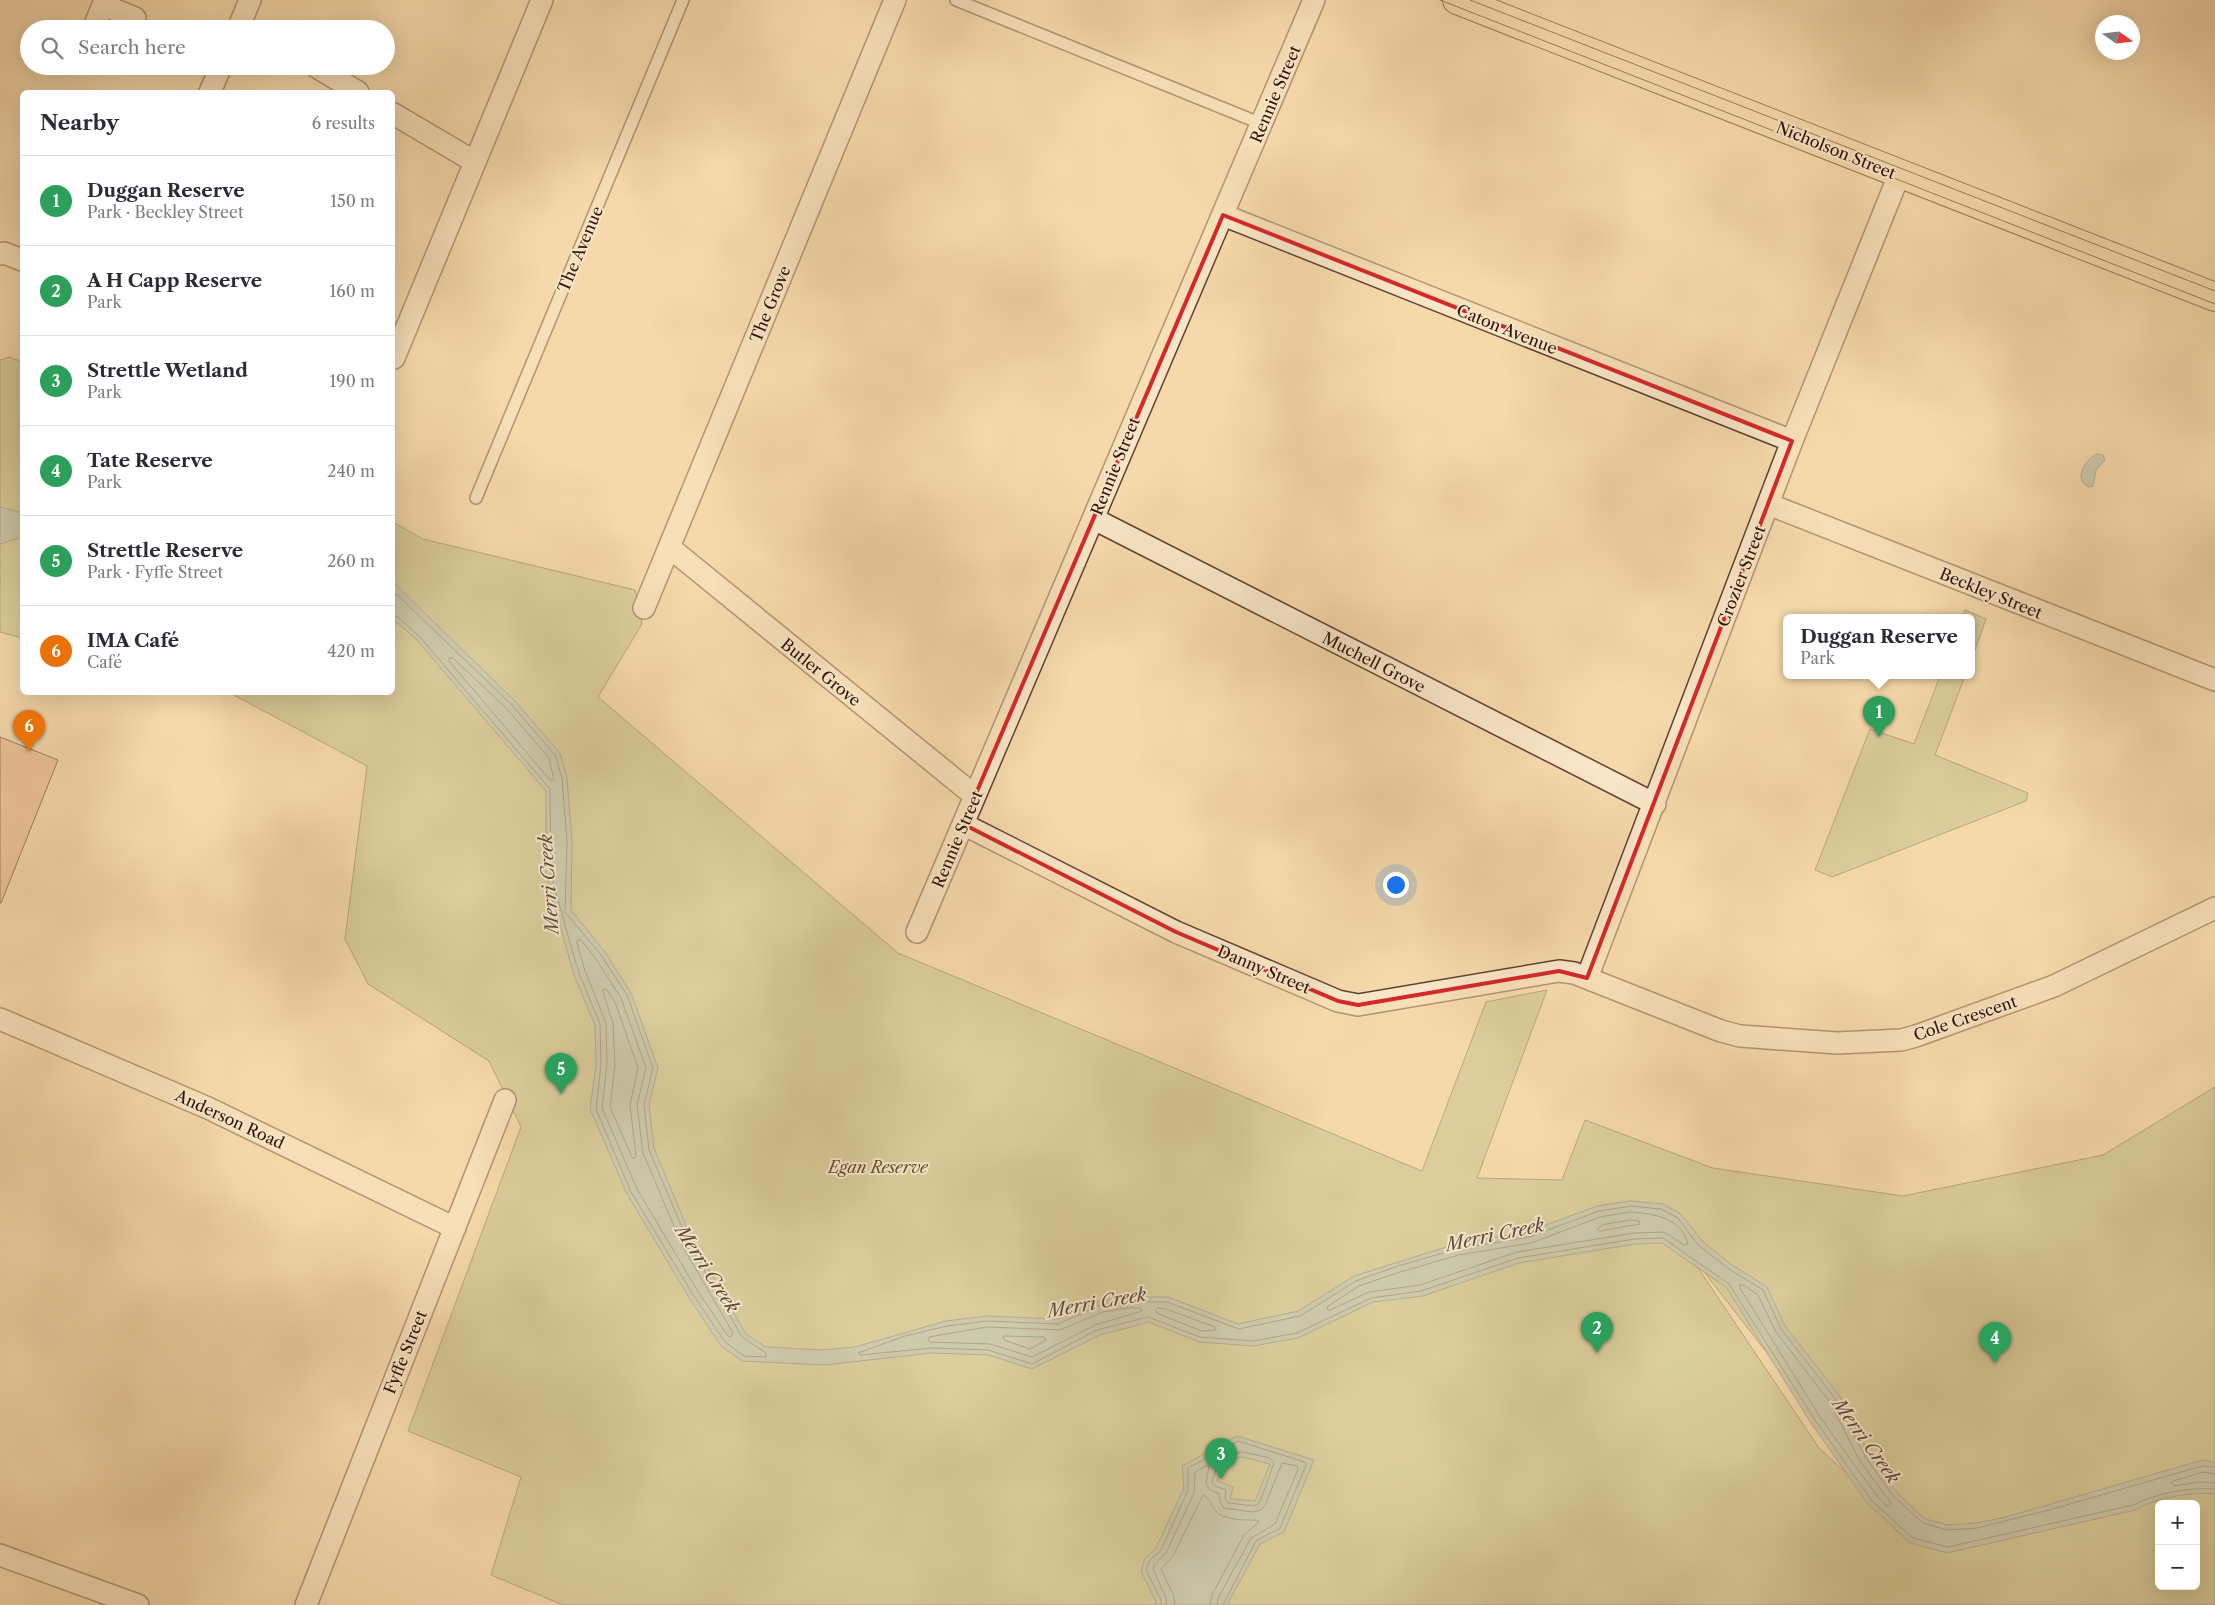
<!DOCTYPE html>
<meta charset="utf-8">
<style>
:root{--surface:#fff;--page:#f7f7f7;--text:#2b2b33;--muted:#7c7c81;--line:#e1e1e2;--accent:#db2777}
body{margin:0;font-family:"Libre Caslon Text",serif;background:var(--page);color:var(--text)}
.controls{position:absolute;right:15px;bottom:15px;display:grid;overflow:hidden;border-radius:8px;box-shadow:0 5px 20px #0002}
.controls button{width:45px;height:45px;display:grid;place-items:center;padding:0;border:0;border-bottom:1px solid var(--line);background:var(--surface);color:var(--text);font:25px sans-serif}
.compass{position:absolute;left:2095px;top:15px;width:45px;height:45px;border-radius:50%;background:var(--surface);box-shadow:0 5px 20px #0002;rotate:104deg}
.you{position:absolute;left:1395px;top:884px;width:18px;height:18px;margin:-12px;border:4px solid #fff;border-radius:50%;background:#1a73e8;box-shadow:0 0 0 8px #1a73e833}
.badge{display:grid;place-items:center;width:32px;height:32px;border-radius:50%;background:var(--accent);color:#fff;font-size:16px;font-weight:700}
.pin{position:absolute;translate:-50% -41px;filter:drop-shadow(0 1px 2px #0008)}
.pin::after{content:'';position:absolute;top:26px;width:18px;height:15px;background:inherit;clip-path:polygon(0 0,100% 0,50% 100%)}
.popup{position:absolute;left:1783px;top:614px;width:192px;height:65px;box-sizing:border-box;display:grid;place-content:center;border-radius:8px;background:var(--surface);filter:drop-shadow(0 1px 4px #0005);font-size:16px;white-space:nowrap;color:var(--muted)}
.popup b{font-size:19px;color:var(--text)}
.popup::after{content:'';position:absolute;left:50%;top:100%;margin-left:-10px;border:10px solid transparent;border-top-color:var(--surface)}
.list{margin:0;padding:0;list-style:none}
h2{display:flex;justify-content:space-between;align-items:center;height:65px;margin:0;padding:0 20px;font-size:21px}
h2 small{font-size:16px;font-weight:400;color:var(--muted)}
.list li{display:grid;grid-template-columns:32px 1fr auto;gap:15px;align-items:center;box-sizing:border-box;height:90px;padding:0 20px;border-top:1px solid var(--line)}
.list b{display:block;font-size:19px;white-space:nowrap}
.list p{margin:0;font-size:16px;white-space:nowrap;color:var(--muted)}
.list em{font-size:16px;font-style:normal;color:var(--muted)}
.icon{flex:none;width:28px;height:28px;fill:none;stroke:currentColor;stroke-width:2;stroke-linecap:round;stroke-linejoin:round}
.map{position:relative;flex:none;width:2215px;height:1605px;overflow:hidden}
.search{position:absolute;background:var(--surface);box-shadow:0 5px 20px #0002;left:20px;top:20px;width:375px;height:55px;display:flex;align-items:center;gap:12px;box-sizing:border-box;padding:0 18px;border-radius:28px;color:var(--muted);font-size:19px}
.panel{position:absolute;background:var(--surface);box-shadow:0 5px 20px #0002;left:20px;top:90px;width:375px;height:605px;border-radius:8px}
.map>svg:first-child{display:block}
.green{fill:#bac08b;stroke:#746846;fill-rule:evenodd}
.water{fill:#9db9af;stroke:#71756a;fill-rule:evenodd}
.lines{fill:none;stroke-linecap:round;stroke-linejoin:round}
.shore{stroke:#666458;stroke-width:1}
.building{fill:#e8aa89;stroke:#2f1002}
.lane-casing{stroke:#61422c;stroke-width:14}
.street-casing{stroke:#61422c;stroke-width:24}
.primary-casing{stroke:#2f1002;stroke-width:30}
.lane{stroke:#f9e6c8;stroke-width:11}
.street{stroke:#f9e6c8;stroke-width:21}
.primary{stroke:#f6d9ab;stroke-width:28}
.tram{stroke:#2f1002;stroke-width:1}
.marked{fill:none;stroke:#d62828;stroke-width:4;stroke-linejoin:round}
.labels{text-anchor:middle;stroke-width:4;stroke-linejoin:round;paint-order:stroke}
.street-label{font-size:16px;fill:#2f1002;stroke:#f9e6c8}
.park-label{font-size:16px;font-style:italic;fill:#604e32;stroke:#f9e6c8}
.water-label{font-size:18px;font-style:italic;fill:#564b3f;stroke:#f9e6c8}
</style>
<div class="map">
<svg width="2215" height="1605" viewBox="0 0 2215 1605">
<rect width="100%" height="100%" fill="#f6d9ab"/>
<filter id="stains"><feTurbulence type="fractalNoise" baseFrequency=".004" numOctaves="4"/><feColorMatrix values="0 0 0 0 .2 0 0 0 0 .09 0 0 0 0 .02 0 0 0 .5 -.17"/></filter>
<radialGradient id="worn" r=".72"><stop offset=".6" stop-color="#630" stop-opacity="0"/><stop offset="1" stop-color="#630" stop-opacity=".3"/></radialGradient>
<!-- green -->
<path class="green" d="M10 357 22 362V638L0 632V360Z
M393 522 423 539 635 590 642 624 598 697 898 953 1422 1171 1486 1002 1547 990 1477 1178 1562 1180 1585 1120 1713 1168 1903 1196 2103 1155 2215 1087V1605H563L491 1575 521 1477 408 1431 521 1127 489 1061 368 984 345 939 367 766 230 693 392 692ZM1680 1241 1897 1520 1819 1448ZM2159 1504H2196V1586H2159Z
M1965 610 1986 619 1972 658V618H1962Z
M1940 676H1965L1935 755 2028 793 2026 801 1832 877 1815 870 1870 729 1914 744Z"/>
<!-- water -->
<path class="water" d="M2096 454 2103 455 2105 460 2096 470 2093 486 2088 487C2073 479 2085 461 2096 454Z
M0 507 20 512 22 511V537L0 544Z
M393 582 515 701 560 753 567 778 572 842 571 910 605 952 631 993 658 1068 649 1105 654 1148 693 1242 746 1334 766 1347 823 1350 855 1347 946 1321 987 1316 1058 1319 1100 1301 1126 1297H1168L1238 1324 1298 1311 1354 1276 1456 1244 1527 1232 1597 1206 1630 1201 1663 1204 1681 1214 1702 1241 1732 1265 1767 1287 1785 1326 1839 1395 1870 1456 1899 1495 1925 1519 1948 1525 1976 1523 2002 1518 2203 1460 2215 1463V1494C2188 1492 2159 1497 2135 1510L1947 1553 1910 1543 1868 1504 1811 1423 1726 1287 1662 1243 1635 1244 1519 1263 1423 1296 1373 1302 1298 1338 1253 1346 1199 1342 1149 1322 1100 1335 1032 1369 988 1355 932 1353 825 1365 742 1361 721 1346 688 1296 627 1194 590 1109 596 1064 595 1025 574 975 546 876V791L416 639 393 619Z
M1237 1436 1314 1460 1284 1532 1260 1544 1227 1605H1155L1156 1602 1141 1571 1145 1558 1156 1548 1184 1488 1182 1466ZM1243 1457 1270 1464 1255 1501 1230 1499 1233 1487 1217 1481 1223 1461Z"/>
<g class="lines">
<!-- shore -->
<path class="shore" d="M392 590 512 705 555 755 562 778 567 842 565 912 601 955 627 995 653 1068 644 1105 649 1150 689 1244 742 1337 766 1353V1357L744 1356 725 1342 692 1293 631 1192 596 1109 601 1065 600 1024 579 973 562 915 563 912 561 911 551 875 550 789 419 636 398 617 392 616
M450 658H453L507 709 549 758 554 780H550L449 661Z
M578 940H581L596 959 621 998 646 1068 637 1105 643 1153 683 1247 733 1333 731 1337 728 1336 697 1290 637 1189 602 1108 607 1064 606 1023 585 971 577 943Z
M604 989 607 990 615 1002 638 1068 630 1105 636 1156 634 1159 632 1157 610 1107 615 1064 613 1023 603 992Z
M1631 1212C1654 1214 1681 1217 1688 1244L1684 1245 1664 1232 1634 1233 1517 1252 1420 1285 1369 1292 1330 1310 1327 1309 1328 1306 1359 1286 1400 1272 1459 1255 1531 1243 1600 1217Z
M1631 1220 1639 1221 1640 1224 1600 1231 1597 1229 1602 1225Z
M1740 1285H1743L1758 1295 1776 1332 1829 1401 1860 1461 1891 1503 1890 1506H1887L1877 1496 1820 1417 1740 1288Z
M1127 1308H1140L1142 1311 1095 1325 1032 1357 990 1344 930 1342 928 1340 929 1337 987 1327 1060 1330 1103 1312Z
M1158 1308 1166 1309 1215 1327 1216 1330 1201 1331 1157 1313 1156 1310Z
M1005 1336 1044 1337 1046 1340 1030 1349 1004 1340 1003 1337Z
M1243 1452 1270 1458 1274 1463 1260 1502 1255 1506 1228 1503 1225 1499 1226 1490 1215 1486 1212 1482 1220 1457Z
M2215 1467 2202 1466 2049 1510 1977 1528 1947 1530 1923 1523 1895 1498 1866 1458 1835 1398 1781 1329 1763 1290 1729 1269 1698 1245 1678 1218 1661 1209 1631 1206 1599 1211 1529 1237 1457 1249 1398 1266 1356 1281 1300 1316 1239 1329 1167 1302H1126L1101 1305 1058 1324 987 1321 947 1326 905 1336 858 1353 860 1355 932 1348 988 1350 1032 1364 1097 1330 1148 1317 1200 1337 1253 1341 1297 1333 1371 1298 1421 1291 1518 1258 1634 1239 1663 1238 1729 1284 1815 1420 1872 1501 1913 1538 1948 1547 2133 1505C2158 1493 2187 1487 2215 1489
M2215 1474 2203 1472 2173 1481 2171 1483 2174 1486 2199 1482 2215 1483
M1161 1605V1600L1146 1570 1150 1560 1161 1550 1188 1490V1468L1238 1441 1305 1462 1306 1465 1280 1528 1256 1541 1223 1605
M1167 1605 1166 1598 1153 1569 1155 1564 1166 1553 1194 1493 1195 1472 1206 1466H1209L1206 1484 1210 1490 1219 1494 1220 1502 1224 1508 1253 1512 1261 1510 1265 1505 1282 1463 1297 1466 1298 1469 1275 1524 1251 1538 1218 1598 1217 1605
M1175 1605 1174 1596 1161 1569 1173 1556 1203 1495C1211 1499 1210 1503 1215 1510 1223 1521 1245 1520 1257 1520L1259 1522 1244 1535 1212 1595 1210 1605"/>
</g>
<!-- building -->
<path class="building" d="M0 737 58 760 1 903H0Z"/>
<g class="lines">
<!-- lane casing -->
<g class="lane-casing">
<path id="lane" d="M956 0 1262 124
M476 498 683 0"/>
</g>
<!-- street casing -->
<g class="street-casing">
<path id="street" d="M93 29 103 5 135 18 130 29
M238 29 250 0
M315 66 358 92
M210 92 221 66
M392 113 475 162
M1223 215 1792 441
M0 254 4 253 22 260
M394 358 542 0
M1768 504 2215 680
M1094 519 1655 804
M669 547 975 796
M644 608 895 0
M963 824 1176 932 1338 1001 1358 1005 1559 971 1574 973 1721 1031 1740 1036 1837 1043 1901 1040 1916 1036 2054 986 2215 908
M917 932 1314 0
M1587 978 1792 441 1899 175
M0 1019 208 1108 455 1228
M0 1555 138 1605
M306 1605 505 1100"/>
</g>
<!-- primary casing -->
<g class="primary-casing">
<path id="primary" d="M1457 0 2215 297"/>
</g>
<!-- lane -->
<use href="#lane" class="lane"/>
<!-- street -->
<use href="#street" class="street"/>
<!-- primary -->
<use href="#primary" class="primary"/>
<!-- tram -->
<path class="tram" d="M1440 0 2215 304
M1470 0 2215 291"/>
</g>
<!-- marked area -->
<path d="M0 0H2215V1605H0ZM1223 215 1792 441 1587 978 1559 971 1358 1005 1338 1001 1176 932 963 824Z" fill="#f6d9ab" fill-opacity=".55" fill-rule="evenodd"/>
<path class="marked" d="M1223 215 1792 441 1587 978 1559 971 1358 1005 1338 1001 1176 932 963 824Z"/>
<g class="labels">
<!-- street labels -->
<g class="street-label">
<text transform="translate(1275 94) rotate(-67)" y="6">Rennie Street</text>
<text transform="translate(1836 150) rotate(22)" y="6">Nicholson Street</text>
<text transform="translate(580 249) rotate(-67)" y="6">The Avenue</text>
<text transform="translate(770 304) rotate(-68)" y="6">The Grove</text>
<text transform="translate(1507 329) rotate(22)" y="6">Caton Avenue</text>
<text transform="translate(1115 466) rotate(-68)" y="6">Rennie Street</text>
<text transform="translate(1741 576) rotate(-69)" y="6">Crozier Street</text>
<text transform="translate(1991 593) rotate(22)" y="6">Beckley Street</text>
<text transform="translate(1374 662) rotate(27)" y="6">Muchell Grove</text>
<text transform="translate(821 672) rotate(39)" y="6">Butler Grove</text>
<text transform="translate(957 839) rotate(-67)" y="6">Rennie Street</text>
<text transform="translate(1264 969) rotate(23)" y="6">Danny Street</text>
<text transform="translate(1965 1018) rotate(-19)" y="6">Cole Crescent</text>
<text transform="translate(230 1119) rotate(25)" y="6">Anderson Road</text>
<text transform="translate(405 1352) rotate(-68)" y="6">Fyffe Street</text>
</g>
<!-- park labels -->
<g class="park-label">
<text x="878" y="1173">Egan Reserve</text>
</g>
<!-- water labels -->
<g class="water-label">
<text transform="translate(549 884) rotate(-94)" y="6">Merri Creek</text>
<text transform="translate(1495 1235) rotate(-12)" y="6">Merri Creek</text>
<text transform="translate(707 1269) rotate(57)" y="6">Merri Creek</text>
<text transform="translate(1097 1303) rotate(-10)" y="6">Merri Creek</text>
<text transform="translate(1866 1441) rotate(54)" y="6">Merri Creek</text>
</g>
</g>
<rect width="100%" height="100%" filter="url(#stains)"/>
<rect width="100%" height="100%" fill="url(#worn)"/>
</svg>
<div class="controls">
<button>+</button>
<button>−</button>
</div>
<svg class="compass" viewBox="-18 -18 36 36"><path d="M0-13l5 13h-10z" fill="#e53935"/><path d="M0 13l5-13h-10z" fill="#7c7c81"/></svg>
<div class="you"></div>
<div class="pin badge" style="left:1879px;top:737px;background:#2e9e5b">1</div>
<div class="popup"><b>Duggan Reserve</b>Park</div>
<div class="pin badge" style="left:1597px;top:1353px;background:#2e9e5b">2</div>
<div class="pin badge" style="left:1221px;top:1479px;background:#2e9e5b">3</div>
<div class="pin badge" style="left:1995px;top:1363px;background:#2e9e5b">4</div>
<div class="pin badge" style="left:561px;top:1094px;background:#2e9e5b">5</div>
<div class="pin badge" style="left:29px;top:751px;background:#e8710a">6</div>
<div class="search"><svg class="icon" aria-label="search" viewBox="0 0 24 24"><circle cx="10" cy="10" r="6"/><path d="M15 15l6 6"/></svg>Search here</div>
<section class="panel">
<h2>Nearby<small>6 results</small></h2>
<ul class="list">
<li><span class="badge" style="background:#2e9e5b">1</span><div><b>Duggan Reserve</b><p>Park · Beckley Street</p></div><em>150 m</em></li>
<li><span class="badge" style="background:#2e9e5b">2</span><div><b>A H Capp Reserve</b><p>Park</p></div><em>160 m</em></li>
<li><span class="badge" style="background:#2e9e5b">3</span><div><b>Strettle Wetland</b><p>Park</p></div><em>190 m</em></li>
<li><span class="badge" style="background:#2e9e5b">4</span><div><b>Tate Reserve</b><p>Park</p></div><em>240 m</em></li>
<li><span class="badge" style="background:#2e9e5b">5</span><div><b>Strettle Reserve</b><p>Park · Fyffe Street</p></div><em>260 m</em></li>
<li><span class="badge" style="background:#e8710a">6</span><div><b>IMA Café</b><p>Café</p></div><em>420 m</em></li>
</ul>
</section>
</div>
